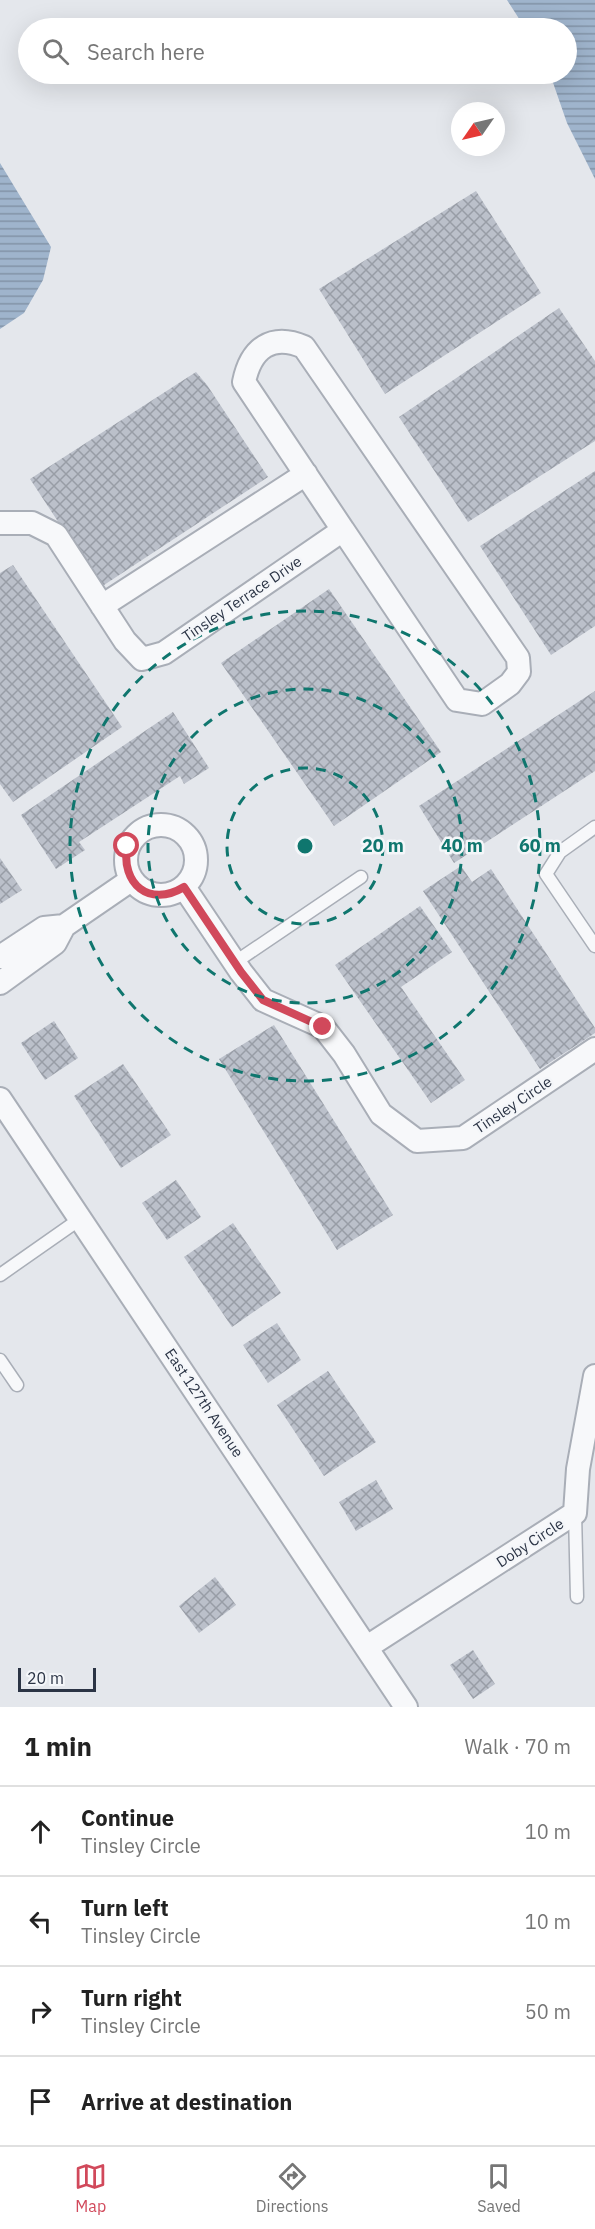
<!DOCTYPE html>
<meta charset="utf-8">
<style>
body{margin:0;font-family:"IBM Plex Sans",sans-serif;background:#f6f6f6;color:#222}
.compass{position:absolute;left:451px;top:102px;width:54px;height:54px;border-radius:50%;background:#fff;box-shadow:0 6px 24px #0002;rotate:236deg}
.scale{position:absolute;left:18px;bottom:15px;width:78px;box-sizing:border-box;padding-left:6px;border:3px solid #2b3445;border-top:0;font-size:16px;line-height:21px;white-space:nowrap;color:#2b3445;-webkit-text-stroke:4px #f4f6f9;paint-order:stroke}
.stop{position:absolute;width:18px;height:18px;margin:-14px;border:4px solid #d1495b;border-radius:50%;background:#fff}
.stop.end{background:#d1495b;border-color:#fff;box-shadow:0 2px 6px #0008}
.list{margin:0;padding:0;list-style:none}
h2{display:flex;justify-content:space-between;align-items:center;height:78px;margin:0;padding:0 24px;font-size:26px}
h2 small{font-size:20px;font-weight:400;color:#767676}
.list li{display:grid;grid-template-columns:39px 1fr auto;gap:18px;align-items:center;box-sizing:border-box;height:90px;padding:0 24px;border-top:2px solid #e0e0e0}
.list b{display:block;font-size:22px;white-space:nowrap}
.list p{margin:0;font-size:20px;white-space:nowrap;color:#767676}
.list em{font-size:20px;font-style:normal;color:#767676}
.icon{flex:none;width:33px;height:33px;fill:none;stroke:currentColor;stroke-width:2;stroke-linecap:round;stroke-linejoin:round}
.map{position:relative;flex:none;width:595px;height:1707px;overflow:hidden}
.search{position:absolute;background:#fff;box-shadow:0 6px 24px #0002;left:18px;right:18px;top:18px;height:66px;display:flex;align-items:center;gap:15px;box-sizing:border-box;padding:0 21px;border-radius:33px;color:#767676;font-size:22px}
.sheet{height:438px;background:#fff}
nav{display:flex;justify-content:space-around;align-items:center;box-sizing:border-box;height:84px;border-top:2px solid #e0e0e0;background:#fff;font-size:16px;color:#767676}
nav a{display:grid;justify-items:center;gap:3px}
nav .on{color:#d1495b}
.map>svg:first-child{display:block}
</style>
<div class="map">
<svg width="595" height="1707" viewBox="0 0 595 1707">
<defs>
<pattern id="water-rules" width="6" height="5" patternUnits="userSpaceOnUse" patternTransform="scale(1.5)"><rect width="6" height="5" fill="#9fb4cc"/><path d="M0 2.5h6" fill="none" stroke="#8293a7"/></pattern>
<pattern id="building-cross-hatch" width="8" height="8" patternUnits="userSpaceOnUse" patternTransform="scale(1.5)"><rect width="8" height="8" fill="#bbc0ca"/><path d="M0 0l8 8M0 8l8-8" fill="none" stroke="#989da6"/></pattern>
</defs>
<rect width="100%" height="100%" fill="#e4e7ec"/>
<!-- water -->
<path fill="url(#water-rules)" d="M507,0H595V179L567,123L550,74H566V28H525Z
M0,163L51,247L43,280L24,313L0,329Z"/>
<!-- building -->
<path fill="url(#building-cross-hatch)" d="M476,191L541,293L385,394L319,289Z
M559,308L595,361V441L468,522L399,417Z
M196,372L207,385L268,477L101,587L30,479Z
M595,471V626L551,655L480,546Z
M13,565L122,727L13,802L0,784V573Z
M329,589L441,752L334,826L221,663Z
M595,691V771L454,863L419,806Z
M173,712L209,768L184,784L180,776L79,842L85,850L56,869L21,815Z
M0,858L22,890L0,904Z
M461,866L472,882L491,869L595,1028V1033L540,1069L423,891Z
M420,906L452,952L401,987L465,1080L431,1103L335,965Z
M54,1021L78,1058L45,1080L21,1043Z
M274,1025L393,1215L337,1250L219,1059Z
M123,1064L171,1135L121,1168L74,1096Z
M176,1180L201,1217L167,1240L142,1203Z
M233,1223L281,1293L232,1327L184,1257Z
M277,1323L301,1360L268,1383L243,1345Z
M328,1371L376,1442L324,1476L277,1405Z
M376,1480L393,1509L356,1531L339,1502Z
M215,1577L236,1605L199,1633L179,1606Z
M473,1650L495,1684L473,1699L450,1665Z"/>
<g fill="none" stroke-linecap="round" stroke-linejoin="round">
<!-- service casing -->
<g stroke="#a9aeb7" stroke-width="15">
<path id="service" d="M595,827L560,852L546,874L595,946
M234,963L361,877
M0,1275L80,1219
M0,1360L17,1385
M575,1513L577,1597"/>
</g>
<!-- minor casing -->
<g stroke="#a9aeb7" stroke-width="26">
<path id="minor" d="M0,523H32L56,535L125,641L142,659L164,653L343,530L457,700L482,704L510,684L519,672L518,658L304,347C272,333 251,348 244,382L343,530
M102,606L306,474
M126 860a35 35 0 1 1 70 0a35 35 0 1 1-70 0Z
M184,887L241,972L263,1000L323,1027L344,1054L381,1114L417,1141L463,1138L595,1049
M0,957L44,928L64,926
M0,983L55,943L64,926L131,880
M0,1099L406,1707
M367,1647L575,1513L578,1469L595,1376"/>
</g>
<!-- service -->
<use href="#service" stroke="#f7f8fa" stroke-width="12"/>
<!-- minor -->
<use href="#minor" stroke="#f7f8fa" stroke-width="22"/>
</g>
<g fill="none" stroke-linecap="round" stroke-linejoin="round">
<!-- route -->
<path stroke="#d1495b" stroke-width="8" d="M127,846C121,884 149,908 184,887L241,972L263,1000L323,1027"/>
</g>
<!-- distance rings -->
<g fill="none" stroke="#0f766e" stroke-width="3" stroke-dasharray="10 8">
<circle cx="305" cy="846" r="78"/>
<circle cx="305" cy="846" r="157"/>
<circle cx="305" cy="846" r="235"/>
</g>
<g text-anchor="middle" stroke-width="5" stroke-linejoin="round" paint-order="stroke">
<!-- street labels -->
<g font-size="15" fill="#2b3445" stroke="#f4f6f9">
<text transform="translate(242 599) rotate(-34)" y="5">Tinsley Terrace Drive</text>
<text transform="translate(513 1105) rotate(-34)" y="5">Tinsley Circle</text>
<text transform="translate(204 1403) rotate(56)" y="5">East 127th Avenue</text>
<text transform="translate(530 1543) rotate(-33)" y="5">Doby Circle</text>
</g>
</g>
<circle cx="305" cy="846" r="9" fill="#0f766e" stroke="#f4f6f9" stroke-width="3"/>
<g font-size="18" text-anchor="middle" font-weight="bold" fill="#0f766e" stroke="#f4f6f9" stroke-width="5" stroke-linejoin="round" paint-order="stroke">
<text x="383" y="852">20 m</text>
<text x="462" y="852">40 m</text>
<text x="540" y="852">60 m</text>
</g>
</svg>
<svg class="compass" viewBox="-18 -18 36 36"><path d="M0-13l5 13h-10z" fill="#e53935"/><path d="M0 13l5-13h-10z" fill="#767676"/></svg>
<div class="scale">20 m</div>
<div class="stop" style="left:127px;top:846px"></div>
<div class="stop end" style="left:323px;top:1027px"></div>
<div class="search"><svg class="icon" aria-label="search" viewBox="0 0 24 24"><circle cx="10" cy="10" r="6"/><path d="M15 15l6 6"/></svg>Search here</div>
</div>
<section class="sheet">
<h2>1 min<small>Walk · 70 m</small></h2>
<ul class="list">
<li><svg class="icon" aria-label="ahead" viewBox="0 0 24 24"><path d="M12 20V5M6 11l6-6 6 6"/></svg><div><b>Continue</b><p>Tinsley Circle</p></div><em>10 m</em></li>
<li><svg class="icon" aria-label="left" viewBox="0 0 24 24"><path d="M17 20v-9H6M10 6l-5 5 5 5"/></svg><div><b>Turn left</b><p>Tinsley Circle</p></div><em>10 m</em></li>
<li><svg class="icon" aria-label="right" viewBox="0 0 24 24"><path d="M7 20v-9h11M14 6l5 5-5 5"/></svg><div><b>Turn right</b><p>Tinsley Circle</p></div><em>50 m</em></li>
<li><svg class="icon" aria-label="arrive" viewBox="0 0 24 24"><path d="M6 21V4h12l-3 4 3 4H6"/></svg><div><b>Arrive at destination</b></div></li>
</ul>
</section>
<nav>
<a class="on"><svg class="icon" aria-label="map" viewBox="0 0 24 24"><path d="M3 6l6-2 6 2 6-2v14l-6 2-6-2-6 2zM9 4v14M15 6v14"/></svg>Map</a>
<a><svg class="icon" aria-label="directions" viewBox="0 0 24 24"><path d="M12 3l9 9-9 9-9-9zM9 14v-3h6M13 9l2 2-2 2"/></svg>Directions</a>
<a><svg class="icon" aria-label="saved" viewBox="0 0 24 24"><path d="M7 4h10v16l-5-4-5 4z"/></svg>Saved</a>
</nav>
